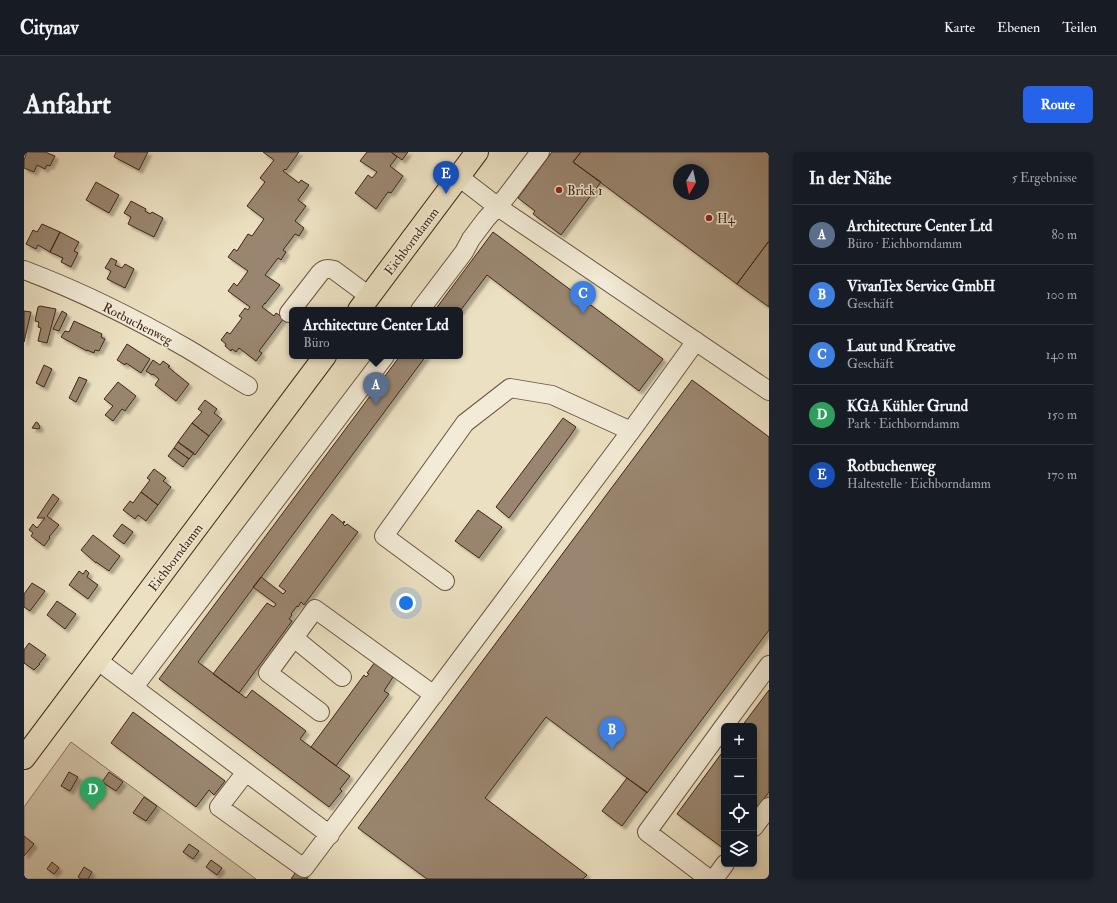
<!DOCTYPE html>
<html lang="de">
<meta charset="utf-8">
<style>
body{margin:0;font-family:"IM FELL Double Pica",serif;background:#20242c;color:#f1f3f6}
.controls{position:absolute;right:12px;bottom:12px;display:grid;overflow:hidden;border-radius:6px;box-shadow:0 2px 6px #0003}
.controls button{width:36px;height:36px;display:grid;place-items:center;padding:0;border:0;border-bottom:1px solid #363941;background:#171b24;color:#f1f3f6;font:20px sans-serif}
.compass{position:absolute;left:649px;top:12px;width:36px;height:36px;border-radius:50%;background:#171b24;box-shadow:0 2px 6px #0003;rotate:189deg}
.you{position:absolute;left:382px;top:451px;width:14px;height:14px;margin:-10px;border:3px solid #fff;border-radius:50%;background:#1a73e8;box-shadow:0 0 0 6px #1a73e833}
.badge{display:grid;place-items:center;width:26px;height:26px;border-radius:50%;background:#2563eb;color:#fff;font-size:13px;font-weight:700}
.pin{position:absolute;translate:-50% -33px;filter:drop-shadow(0 1px 2px #0008)}
.pin::after{content:'';position:absolute;top:21px;width:14px;height:12px;background:inherit;clip-path:polygon(0 0,100% 0,50% 100%)}
.popup{position:absolute;left:265px;top:155px;width:174px;height:52px;box-sizing:border-box;display:grid;place-content:center;border-radius:6px;background:#171b24;filter:drop-shadow(0 1px 3px #0005);font-size:13px;white-space:nowrap;color:#9ea1a6}
.popup b{font-size:15px;color:#f1f3f6}
.popup::after{content:'';position:absolute;left:50%;top:100%;margin-left:-8px;border:8px solid transparent;border-top-color:#171b24}
.list{margin:0;padding:0;list-style:none}
h2{display:flex;justify-content:space-between;align-items:center;height:52px;margin:0;padding:0 16px;font-size:17px}
h2 small{font-size:13px;font-weight:400;color:#9ea1a6}
.list li{display:grid;grid-template-columns:26px 1fr auto;gap:12px;align-items:center;box-sizing:border-box;height:60px;padding:0 16px;border-top:1px solid #363941}
.list b{display:block;font-size:15px;white-space:nowrap}
.list p{margin:0;font-size:13px;white-space:nowrap;color:#9ea1a6}
.list em{font-size:13px;font-style:normal;color:#9ea1a6}
.icon{flex:none;width:22px;height:22px;fill:none;stroke:currentColor;stroke-width:2;stroke-linecap:round;stroke-linejoin:round}
.map{position:relative;flex:none;width:745px;height:727px;overflow:hidden;border-radius:6px}
header{display:flex;align-items:center;gap:24px;box-sizing:border-box;height:56px;padding:0 20px;background:#171b24;border-bottom:1px solid #363941}
header strong{font-size:19px}
nav{display:flex;gap:22px;margin-inline-start:auto;font-size:14px}
.intro{display:flex;align-items:center;justify-content:space-between;box-sizing:border-box;height:96px;padding:0 24px}
h1{margin:0;font-size:28px}
.button{padding:10px 18px;border-radius:6px;background:#2563eb;color:#fff;font-size:14px;font-weight:700}
main{display:flex;gap:24px;padding:0 24px}
aside{flex:1;background:#171b24;border-radius:6px;box-shadow:0 2px 6px #0003}
.map>svg:first-child{display:block}
</style>
<header>
<strong>Citynav</strong>
<nav><a>Karte</a><a>Ebenen</a><a>Teilen</a></nav>
</header>
<div class="intro"><h1>Anfahrt</h1><a class="button">Route</a></div>
<main>
<div class="map">
<svg width="745" height="727" viewBox="0 0 745 727">
<defs>
<filter id="shadow"><feDropShadow dx="3.5" dy="3.5" stdDeviation="1" flood-color="#0004"/></filter>
</defs>
<rect width="100%" height="100%" fill="#ebe0c1"/>
<filter id="stains"><feTurbulence type="fractalNoise" baseFrequency=".005" numOctaves="4"/><feColorMatrix values="0 0 0 0 .2 0 0 0 0 .09 0 0 0 0 .02 0 0 0 .5 -.17"/></filter>
<radialGradient id="worn" r=".72"><stop offset=".6" stop-color="#630" stop-opacity="0"/><stop offset="1" stop-color="#630" stop-opacity=".3"/></radialGradient>
<!-- green -->
<path fill="#cec0a4" stroke="#88725e" d="M47,590L232,727H0V655Z"/>
<!-- building -->
<path fill="#9a8670" stroke="#422518" fill-rule="evenodd" filter="url(#shadow)" d="M3,0H21L31,4L26,14L23,13L21,17L13,13L10,20L0,16V8Z
M92,0H124L115,18L90,5Z
M239,0H275L262,18L261,17L259,19L275,31L277,28L285,33L274,48L282,54L271,69L280,76L275,84L271,82L259,98L262,100L257,108L254,106L241,123L256,133L241,152V151L238,155L250,164L252,161L260,166L235,199L238,201L232,209L215,196L212,200L208,197L207,199L201,194L202,192L197,188L203,180L206,182L218,166L215,164L221,156L224,158L226,155L204,139L210,131L213,134L224,119L204,105L210,97L213,99L224,82L228,84L240,67L223,54L241,30L236,26L250,8Z
M343,0H367L373,5L366,14L379,24L367,41L364,40L352,57L331,41L344,23L348,26L353,20L336,9Z
M367,0H384L378,8Z
M528,0H557L549,10L577,30L537,83L509,62L511,59L494,46Z
M557,0H745V89L713,132L549,10ZM655,18H679V42H655Z
M72,30L95,43L85,61L62,48Z
M107,49L122,57L121,59L126,62L128,60L139,66L130,85L104,72L107,65L100,61Z
M18,72L36,80L26,100L14,93L12,97L2,92L9,78L13,80Z
M36,80L55,90L50,99L54,101L47,115L37,110L39,106L26,100Z
M469,80L639,207L615,239L463,123L436,159L411,158Z
M745,89V155L713,132Z
M87,106L93,109L91,113L98,116L101,112L110,117L101,136L83,127L87,119L81,116Z
M16,154L32,157L23,191L14,189L17,176L14,175L15,170L11,169L14,155Z
M0,159L7,160L0,190Z
M38,159L43,162L35,179L29,177Z
M50,169L78,182L77,185L81,187L75,199L71,198L70,201L63,198V199L37,185L41,179L45,180Z
M103,192L126,207L117,221L102,211L101,213L93,208Z
M376,204H402L174,510L222,546L228,538L282,579L276,587L326,624L316,637L318,639L305,655L135,527Z
M129,208L136,213L139,209L146,214L144,215L165,232L152,249L131,233L135,227L129,222L128,223L122,219Z
M20,213L28,217L20,235L12,231Z
M55,225L63,228L52,250L45,246Z
M668,228L745,285V478L623,641L522,565L461,646L563,723L559,727H403L334,676Z
M94,230L112,244L101,259L98,257L89,269L81,263L89,254L80,247Z
M181,248L193,257L190,261L198,267L185,284L168,271L178,260L174,257Z
M539,266L552,275L546,284L485,366L472,355Z
M12,270L14,271L16,275L15,277L8,276Z
M168,271L185,284L171,303L154,290Z
M154,290L170,301L165,307L150,296Z
M150,296L165,307L159,315L144,304Z
M130,317L142,326L139,329L147,335L134,353L117,340L126,328L123,326Z
M117,340L134,353L122,369L114,363L111,367L99,358L106,349L109,351Z
M29,342L35,347L23,364L35,373L25,385L26,386L20,394L7,384L9,381L5,378L9,372L13,376L21,366H13Z
M454,358L478,375L455,406L431,389Z
M308,362L319,371L320,369L321,370L319,372L321,374L323,372L334,380L280,453L277,450L274,455L273,454L267,462L268,463L265,467L268,469L215,541L189,522L243,451L250,455L252,452L229,435L237,425L259,442L262,439L255,434Z
M98,372L109,380L100,392L89,384Z
M69,383L96,404L85,419L72,410V411L57,398Z
M62,418L65,421L63,425L74,433L64,447L45,433L55,419L59,422Z
M8,431L21,439L6,459L0,455V442Z
M33,449L52,462L41,477L23,463Z
M5,491L22,503L15,512H16L10,518L0,511V512V498Z
M351,510L369,525L360,539L365,542L312,614L287,595L340,523L342,525L345,522L343,521Z
M745,538V640L730,660V574H718Z
M109,560L201,629L190,643L185,638L172,655L87,591Z
M700,598V697L653,662Z
M45,620L54,625L46,639L37,634Z
M85,620L99,630L92,639L78,630Z
M603,626L623,640L598,674L578,659Z
M120,645L133,654L122,669L109,661Z
M0,684L10,692L0,704Z
M165,692L175,699L169,707L159,700Z
M187,708L198,716L193,723L182,715Z
M28,710L35,716L30,722L23,717Z
M60,715L68,720L64,727H57L54,725Z
M273,718L284,725L283,727H267Z"/>
<g fill="none" stroke-linecap="round" stroke-linejoin="round">
<!-- minor casing -->
<g stroke="#6c5442" stroke-width="20">
<path id="minor" d="M435,25L474,55L745,239
M0,118C56,139 112,167 164,197C184,209 204,222 224,234
M396,158L440,100L447,87L462,67L482,45L516,0
M265,161L296,121C300,116 304,116 310,118L345,144
M421,429L360,384L441,271L486,236L528,243L607,279
M270,486L318,525
M73,508L306,683
M110,535L361,204
M296,560L244,521L291,457L410,543
M700,574L745,513
M222,620L195,655L280,716L607,279L672,189
M730,675L745,655
M685,727L623,680L700,574
M690,727L701,712"/>
</g>
<!-- major casing -->
<g stroke="#422518" stroke-width="24">
<path id="major" d="M335,158L453,0
M0,606L301,204"/>
</g>
<!-- minor -->
<use href="#minor" stroke="#f2ebd7" stroke-width="18"/>
<!-- major -->
<use href="#major" stroke="#ebe0c1" stroke-width="22"/>
</g>
<!-- markers -->
<g fill="#8f2418" stroke="#f2ebd7" stroke-width="1.5">
<circle cx="535" cy="38" r="4"/>
<circle cx="685" cy="66" r="4"/>
</g>
<g text-anchor="middle" stroke-width="3" stroke-linejoin="round" paint-order="stroke">
<!-- poi labels -->
<g font-size="13" fill="#422518" stroke="#f2ebd7" text-anchor="start">
<text x="543" y="43">Brick 1</text>
<text x="693" y="71">H4</text>
</g>
<!-- street labels -->
<g font-size="13" fill="#422518" stroke="#f2ebd7">
<text transform="translate(387 89) rotate(-53)" y="5">Eichborndamm</text>
<text transform="translate(114 171) rotate(27)" y="5">Rotbuchenweg</text>
<text transform="translate(151 405) rotate(-53)" y="5">Eichborndamm</text>
</g>
</g>
<rect width="100%" height="100%" filter="url(#stains)"/>
<rect width="100%" height="100%" fill="url(#worn)"/>
</svg>
<div class="controls">
<button>+</button>
<button>−</button>
<button><svg class="icon" aria-label="locate" viewBox="0 0 24 24"><circle cx="12" cy="12" r="6"/><path d="M12 2v4M12 18v4M2 12h4M18 12h4"/></svg></button>
<button><svg class="icon" aria-label="layers" viewBox="0 0 24 24"><path d="M12 4l9 5-9 5-9-5zM3 14l9 5 9-5"/></svg></button>
</div>
<svg class="compass" viewBox="-18 -18 36 36"><path d="M0-13l5 13h-10z" fill="#e53935"/><path d="M0 13l5-13h-10z" fill="#9ea1a6"/></svg>
<div class="you"></div>
<div class="pin badge" style="left:352px;top:253px;background:#5c6f8a">A</div>
<div class="popup"><b>Architecture Center Ltd</b>Büro</div>
<div class="pin badge" style="left:588px;top:598px;background:#3f7fe0">B</div>
<div class="pin badge" style="left:559px;top:162px;background:#3f7fe0">C</div>
<div class="pin badge" style="left:69px;top:658px;background:#2e9e5b">D</div>
<div class="pin badge" style="left:422px;top:42px;background:#1a4fb4">E</div>
</div>
<aside>
<h2>In der Nähe<small>5 Ergebnisse</small></h2>
<ul class="list">
<li><span class="badge" style="background:#5c6f8a">A</span><div><b>Architecture Center Ltd</b><p>Büro · Eichborndamm</p></div><em>80 m</em></li>
<li><span class="badge" style="background:#3f7fe0">B</span><div><b>VivanTex Service GmbH</b><p>Geschäft</p></div><em>100 m</em></li>
<li><span class="badge" style="background:#3f7fe0">C</span><div><b>Laut und Kreative</b><p>Geschäft</p></div><em>140 m</em></li>
<li><span class="badge" style="background:#2e9e5b">D</span><div><b>KGA Kühler Grund</b><p>Park · Eichborndamm</p></div><em>150 m</em></li>
<li><span class="badge" style="background:#1a4fb4">E</span><div><b>Rotbuchenweg</b><p>Haltestelle · Eichborndamm</p></div><em>170 m</em></li>
</ul>
</aside>
</main>
